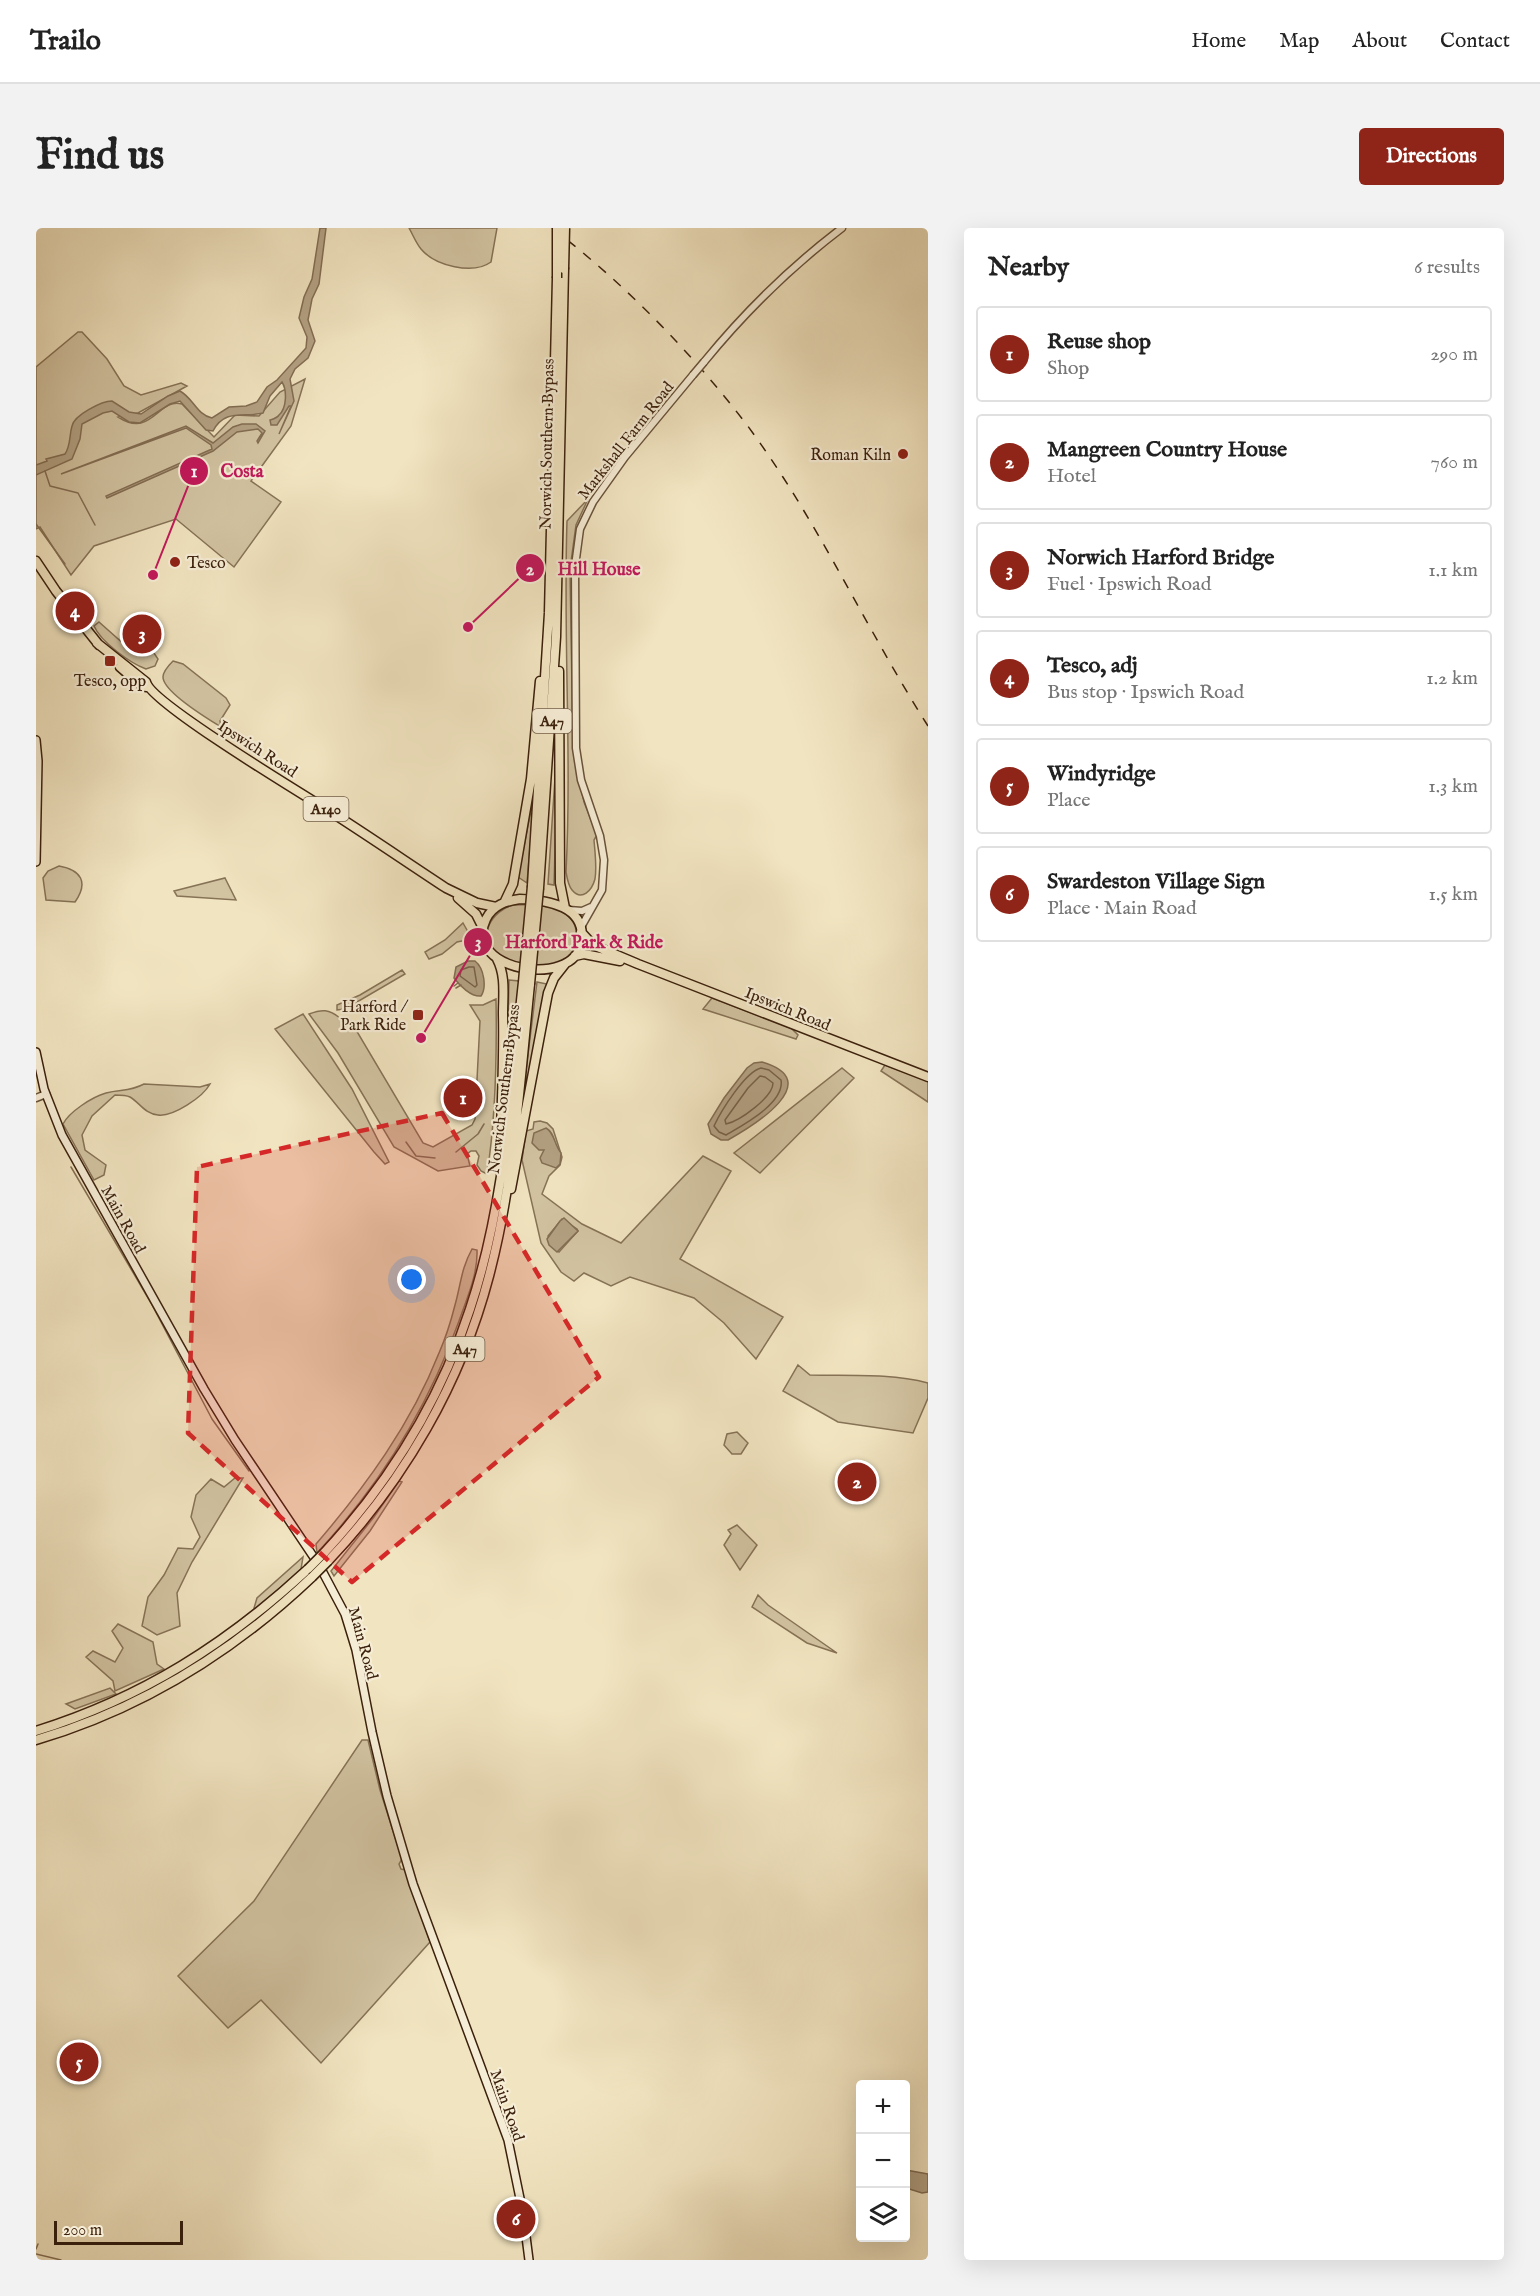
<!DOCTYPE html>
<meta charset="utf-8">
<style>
body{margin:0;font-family:"IM FELL English",serif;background:#f2f2f2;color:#222}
.controls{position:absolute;right:18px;bottom:18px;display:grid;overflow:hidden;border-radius:6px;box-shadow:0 6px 24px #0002}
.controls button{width:54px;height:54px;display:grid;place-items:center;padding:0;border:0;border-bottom:2px solid #e0e0e0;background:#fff;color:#222;font:30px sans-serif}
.scale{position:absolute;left:18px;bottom:15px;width:129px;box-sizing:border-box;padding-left:6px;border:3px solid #3b200c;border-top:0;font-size:16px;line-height:21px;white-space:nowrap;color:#3b200c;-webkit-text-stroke:4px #f6edd6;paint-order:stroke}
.you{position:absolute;left:376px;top:1052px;width:21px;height:21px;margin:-15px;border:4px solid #fff;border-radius:50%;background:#1a73e8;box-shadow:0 0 0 9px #1a73e833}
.badge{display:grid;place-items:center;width:39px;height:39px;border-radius:50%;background:#8f2418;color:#fff;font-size:20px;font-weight:700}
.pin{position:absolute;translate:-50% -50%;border:3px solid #fff;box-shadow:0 2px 6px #0006}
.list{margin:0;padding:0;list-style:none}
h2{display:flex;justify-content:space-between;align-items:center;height:78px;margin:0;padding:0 24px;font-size:26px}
h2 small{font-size:20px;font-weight:400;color:#767676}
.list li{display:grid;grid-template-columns:39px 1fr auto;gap:18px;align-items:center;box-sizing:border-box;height:96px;margin:0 12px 12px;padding:0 12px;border:2px solid #e0e0e0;border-radius:6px}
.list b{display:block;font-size:22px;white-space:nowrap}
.list p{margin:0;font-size:20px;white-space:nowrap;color:#767676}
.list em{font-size:20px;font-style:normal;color:#767676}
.icon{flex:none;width:33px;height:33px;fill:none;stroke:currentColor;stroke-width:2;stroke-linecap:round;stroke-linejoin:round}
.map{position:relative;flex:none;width:892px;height:2032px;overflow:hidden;border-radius:6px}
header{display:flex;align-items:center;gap:36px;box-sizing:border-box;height:84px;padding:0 30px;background:#fff;border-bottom:2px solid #e0e0e0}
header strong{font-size:28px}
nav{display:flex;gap:33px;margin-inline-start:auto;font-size:21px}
.intro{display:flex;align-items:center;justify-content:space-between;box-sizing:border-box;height:144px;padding:0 36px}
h1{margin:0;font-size:42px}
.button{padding:15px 27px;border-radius:6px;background:#8f2418;color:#fff;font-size:21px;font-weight:700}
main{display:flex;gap:36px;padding:0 36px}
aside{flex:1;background:#fff;border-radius:6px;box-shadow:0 6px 24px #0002}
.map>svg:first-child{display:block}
</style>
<header>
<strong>Trailo</strong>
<nav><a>Home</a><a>Map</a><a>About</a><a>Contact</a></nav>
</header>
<div class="intro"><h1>Find us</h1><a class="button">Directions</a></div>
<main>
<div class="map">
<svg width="892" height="2032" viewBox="0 0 892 2032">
<rect width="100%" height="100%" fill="#f1e4c0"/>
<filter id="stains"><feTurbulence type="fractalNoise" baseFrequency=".00333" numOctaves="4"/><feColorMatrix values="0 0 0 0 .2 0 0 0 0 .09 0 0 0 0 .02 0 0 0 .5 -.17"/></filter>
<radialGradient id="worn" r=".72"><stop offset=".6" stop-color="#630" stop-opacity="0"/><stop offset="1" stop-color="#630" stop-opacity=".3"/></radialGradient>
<!-- green -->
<path fill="#d2c3a1" stroke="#867256" stroke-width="1.5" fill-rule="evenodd" d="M373,0H461L455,34C437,47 399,38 385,21C380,15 377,7 373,0Z
M42,104H46L71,131L88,158L105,167L145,155L151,158L102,185L82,189C116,211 122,169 146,176L178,209L199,187L223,188L244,164L269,151L255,198L215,253L245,274L198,339L140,291L58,318L35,347L4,299L0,301V139Z
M552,271L540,297L534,341L537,521L548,574L561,607L558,612C559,625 561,639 559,651C556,662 546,674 536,662C532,657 531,650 530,644C536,527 527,410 531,293Z
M63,394L98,425H118L122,431L119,438L110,441C94,435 65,414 58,398Z
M137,433L147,436L190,470L194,477L184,493L185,499C172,491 127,464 127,449C127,443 133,437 137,433Z
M519,550H521L518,657L512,656Z
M495,582H497L491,655L482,649Z
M23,638C45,642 53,654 39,674L10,672L7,650L12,643Z
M189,650L200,672L141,668L138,663Z
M477,677C497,676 530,676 539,698C541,704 542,710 540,716C530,746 480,742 460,726C439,709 457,682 477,677Z
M427,695L436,711L421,714L406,726L393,731L389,724L409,712Z
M366,742L369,746L309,781L301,782V777L324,767Z
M473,752L483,753L470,880Z
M501,754L511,756L482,907Z
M676,770L755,800L762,807L760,811L667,781Z
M460,771C461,829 460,889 451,946L445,943L441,937L443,928L440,923H435L431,926L434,938L402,943L358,919L302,825L273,786C286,781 293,781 304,790H313L387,915L397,919L436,897L439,891L444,793L434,777H447Z
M267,786L316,861L353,934L349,936L338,924L239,801Z
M849,837L892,853V874L845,843Z
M806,840L818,850L724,945L698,925Z
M108,856L164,859L174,856C167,869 137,889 122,887C109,886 104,875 94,869C90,867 84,867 79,867L56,888L46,907L49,922L70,937L68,947L58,952L27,896C33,884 56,869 70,865C85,861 93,864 108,856Z
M504,893L511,895L517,901L526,929L524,937L513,948L506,966L546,996L585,1015L667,928L695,943L644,1031L747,1089L720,1131L688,1095L658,1070L594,1049L575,1058L548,1045L538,1053L525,1044L505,1015L486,932L490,903L497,901L498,894ZM526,991L541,1001L542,1003L523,1024L512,1008Z
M436,1021L441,1022C442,1046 431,1070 423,1093C392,1180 344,1257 281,1325L280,1316C330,1258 375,1196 403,1125C410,1109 415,1093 419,1077C425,1056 425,1041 436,1021Z
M762,1137L774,1147C813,1148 854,1145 892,1155V1170L877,1205L802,1194L747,1163Z
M701,1204L712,1215L705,1226H696L688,1217L691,1206Z
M199,1250H207L156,1334L141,1365L144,1398L121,1407L106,1398L112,1369L128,1347L142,1320L157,1321L164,1309L155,1289L160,1267L175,1251L188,1259Z
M363,1253L366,1254L334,1303L298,1348L295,1343L338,1289Z
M701,1297L721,1317L704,1342L688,1317L695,1306L692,1302Z
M267,1329L265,1341L220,1381L218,1380L221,1370Z
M722,1367L732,1377L801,1425L771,1415L716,1379Z
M82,1396L117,1414L121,1436L128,1441L79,1463L77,1453L50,1429L57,1423L79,1434L87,1420L76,1403Z
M74,1460L80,1466L39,1481L30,1476Z
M326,1512H332L344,1562L366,1631L363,1636L365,1641L370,1642L394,1714L285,1835L225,1772L192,1800L142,1748L218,1673Z"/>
<!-- water -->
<path fill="#b3a183" stroke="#836d53" stroke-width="1.5" d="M284,0H290L283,56L276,71L272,92L279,113L272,130L259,141L254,151L258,173L243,206L255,178H253L241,197H235L234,192C237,191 241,190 243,187C251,180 251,162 246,154L234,168L227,185C208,190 189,180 177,203L170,202L144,173L134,176L104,195L93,194L76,183L67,185L46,196L44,211L36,231L0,247V237L11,233L10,231L29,226C35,217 33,208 36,198C38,187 66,173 76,173L93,184L105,186L132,168L144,163C157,170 161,187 176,190L193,179L210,178L221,174L231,159L241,152L270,120L271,109L263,90L268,69L276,51Z
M206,196H220L229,203L222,215L221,213L226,205L222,201L201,204L177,223L71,270L70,268L176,221L175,217L150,200L25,246L150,198L177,215L197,199Z
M432,733H439C448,740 451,759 445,768C435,769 424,758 418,750L420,739Z
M726,834C791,853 717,898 692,912H685L675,906L672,896L688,870L711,840L718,835Z
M510,900C519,905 518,917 525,925L524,936L520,940L506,935L504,930L508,922H503L496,915L498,905Z
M528,990L542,1003L521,1024L513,1017L511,1011L524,993Z
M870,1942L892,1946V1964L886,1965L870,1960Z"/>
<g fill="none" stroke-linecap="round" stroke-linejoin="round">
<!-- shore -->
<path stroke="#776048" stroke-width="1.5" d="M433,739H438L441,757L439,759L424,748L425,742Z
M725,840L733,842L745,852C749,875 707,897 690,907L683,904L678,898C685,883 709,844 725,840Z
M724,848L729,849L737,855C737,869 704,893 690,896L689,892L712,860Z"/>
<!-- stream -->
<path stroke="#836d53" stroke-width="1.5" d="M9,243L14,258L42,265L59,297
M0,296L29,336
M418,758L422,755
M420,760L425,757
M370,914L380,928L399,930
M420,924L442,906L448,896
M35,939L115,1075L176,1191L213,1243
M0,2021L2,2016
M0,2026L25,2032"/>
<!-- tertiary casing -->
<g stroke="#685139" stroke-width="9">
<path id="tertiary" d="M668,134C708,85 756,38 806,0
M533,682L546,683L555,679
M545,699L566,662L568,632L564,608L545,552L540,520L539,338L544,301L557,274L589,229L657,147
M0,870L10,866"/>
</g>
<!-- secondary casing -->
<g stroke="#3b200c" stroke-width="10">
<path id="secondary" d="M0,512L2,533L0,634
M0,824L8,861L26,907L168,1161L199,1212L283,1337L309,1386L320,1422L336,1504L351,1568L377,1656L472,1912L487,1985L493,2032"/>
</g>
<!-- trunk casing -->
<g stroke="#3b200c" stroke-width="11">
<path id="trunk" d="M0,333L20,363L63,417
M61,415L110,454C115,475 268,567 295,584C334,609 372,635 410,660L441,675L460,679
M84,439L106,458L111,459
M523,443L524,655L529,680
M496,658L513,385L521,50
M503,660L520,409L528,41
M422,670L440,686L447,700
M484,671C511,672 552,678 545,715C538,761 425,743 450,691C457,677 470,673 484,671Z
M469,673L477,656L495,551L504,453
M545,704L557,717L602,736L892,849
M539,728L548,726L584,733
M461,731C470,748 467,767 467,786C468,826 466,865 465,904
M475,961L512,765L518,750L529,736
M288,1325C353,1255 404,1173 434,1081C469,977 475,863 487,754
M292,1333C368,1253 425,1155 453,1048C478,953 484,853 494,756
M0,1503C106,1470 191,1416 272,1341
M0,1512C105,1481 197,1424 276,1349"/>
</g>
<!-- tertiary -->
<use href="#tertiary" stroke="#f6edd6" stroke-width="6"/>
<!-- secondary -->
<use href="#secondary" stroke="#f6edd6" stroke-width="7"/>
<!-- trunk -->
<use href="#trunk" stroke="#f1e4c0" stroke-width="8"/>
<!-- rail -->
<path stroke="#3b200c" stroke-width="1.5" stroke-dasharray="10 10" stroke-linecap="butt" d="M516,0C589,56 655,124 711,197C781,291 829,399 892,498"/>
<!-- tertiary-bridge casing -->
<g stroke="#685139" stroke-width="9" stroke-linecap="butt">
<path id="tertiary-bridge" d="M657,147L668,134"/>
</g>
<!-- trunk-bridge casing -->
<g stroke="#3b200c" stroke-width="11" stroke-linecap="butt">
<path id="trunk-bridge" d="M528,41L529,0
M521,50V0
M487,754L496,658
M494,756L503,660
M272,1341L288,1325
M276,1349L292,1333"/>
</g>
<!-- tertiary-bridge -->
<use href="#tertiary-bridge" stroke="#f6edd6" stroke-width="6"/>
<!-- trunk-bridge -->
<use href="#trunk-bridge" stroke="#f1e4c0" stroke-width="8"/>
</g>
<!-- marked area -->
<path fill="#d62828" fill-opacity="0.2" stroke="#d62828" stroke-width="4.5" stroke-dasharray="12 8" stroke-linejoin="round" d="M406,885L563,1149L316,1354L152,1205L161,939Z"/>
<!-- markers -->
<g fill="#8f2418" stroke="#f6edd6" stroke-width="2">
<circle cx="867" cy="226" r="6"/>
<circle cx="139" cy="334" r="6"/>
<rect x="68" y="427" width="12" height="12" rx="3"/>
<rect x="376" y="781" width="12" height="12" rx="3"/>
</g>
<g text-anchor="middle" stroke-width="4.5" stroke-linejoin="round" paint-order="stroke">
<!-- shield labels -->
<g fill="#f6edd6" stroke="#735e49" stroke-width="1.5">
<rect x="496.5" y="481" width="39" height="24" rx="4.5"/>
<rect x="267.5" y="569" width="45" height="24" rx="4.5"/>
<rect x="409.5" y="1109" width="39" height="24" rx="4.5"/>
</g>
<g font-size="15" font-weight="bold" fill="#3b200c">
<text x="516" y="498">A47</text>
<text x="290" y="586">A140</text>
<text x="429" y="1126">A47</text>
</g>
<!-- street labels -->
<g font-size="16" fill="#3b200c" stroke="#f6edd6">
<text transform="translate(589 212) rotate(-52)" y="6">Markshall Farm Road</text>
<text transform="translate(510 216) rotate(-89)" y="6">Norwich Southern Bypass</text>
<text transform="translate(222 520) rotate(33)" y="6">Ipswich Road</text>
<text transform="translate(752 780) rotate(22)" y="6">Ipswich Road</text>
<text transform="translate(467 861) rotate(-83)" y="6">Norwich Southern Bypass</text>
<text transform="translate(88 991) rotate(61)" y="6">Main Road</text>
<text transform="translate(328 1415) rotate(75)" y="6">Main Road</text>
<text transform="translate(472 1877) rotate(71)" y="6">Main Road</text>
</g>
<!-- poi labels -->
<g font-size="16" fill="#3b200c" stroke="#f6edd6" text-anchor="end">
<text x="855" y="232">Roman Kiln</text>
<text x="151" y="340" text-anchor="start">Tesco</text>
<text x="74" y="458" text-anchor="middle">Tesco, opp</text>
<text x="370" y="784">Harford /<tspan x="370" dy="18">Park Ride</tspan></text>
</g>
</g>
<!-- callouts -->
<path fill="none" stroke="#c2185b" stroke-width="2" d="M117 347L158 243M432 399L494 340M385 810L442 714"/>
<g fill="#c2185b" stroke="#f6edd6" stroke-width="2">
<circle cx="117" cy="347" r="6"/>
<circle cx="432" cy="399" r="6"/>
<circle cx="385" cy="810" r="6"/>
<circle cx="158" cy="243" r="15"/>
<circle cx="494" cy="340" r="15"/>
<circle cx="442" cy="714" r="15"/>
</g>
<g font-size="18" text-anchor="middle" font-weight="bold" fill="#fff">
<text x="158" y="249">1</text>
<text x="494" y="347">2</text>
<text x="442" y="720">3</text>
</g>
<g font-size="18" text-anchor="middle" font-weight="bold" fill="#c2185b" stroke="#f6edd6" stroke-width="4.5" stroke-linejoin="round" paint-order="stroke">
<text x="206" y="249">Costa</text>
<text x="563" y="347">Hill House</text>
<text x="548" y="720">Harford Park &amp; Ride</text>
</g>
<rect width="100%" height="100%" filter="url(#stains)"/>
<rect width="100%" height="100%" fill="url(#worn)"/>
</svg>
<div class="controls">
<button>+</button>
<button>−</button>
<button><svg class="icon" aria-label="layers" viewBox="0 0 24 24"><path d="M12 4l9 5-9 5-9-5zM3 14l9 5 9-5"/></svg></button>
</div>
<div class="scale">200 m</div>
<div class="you"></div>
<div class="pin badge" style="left:427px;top:870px">1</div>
<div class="pin badge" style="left:821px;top:1254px">2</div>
<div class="pin badge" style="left:106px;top:406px">3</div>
<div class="pin badge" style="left:39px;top:383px">4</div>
<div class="pin badge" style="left:43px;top:1834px">5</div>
<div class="pin badge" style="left:480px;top:1991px">6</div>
</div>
<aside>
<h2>Nearby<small>6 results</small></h2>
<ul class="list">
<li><span class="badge">1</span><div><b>Reuse shop</b><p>Shop</p></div><em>290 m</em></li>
<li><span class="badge">2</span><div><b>Mangreen Country House</b><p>Hotel</p></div><em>760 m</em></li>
<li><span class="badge">3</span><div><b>Norwich Harford Bridge</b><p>Fuel · Ipswich Road</p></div><em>1.1 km</em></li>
<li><span class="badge">4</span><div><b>Tesco, adj</b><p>Bus stop · Ipswich Road</p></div><em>1.2 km</em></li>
<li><span class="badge">5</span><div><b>Windyridge</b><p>Place</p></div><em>1.3 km</em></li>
<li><span class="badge">6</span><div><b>Swardeston Village Sign</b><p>Place · Main Road</p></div><em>1.5 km</em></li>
</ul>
</aside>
</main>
